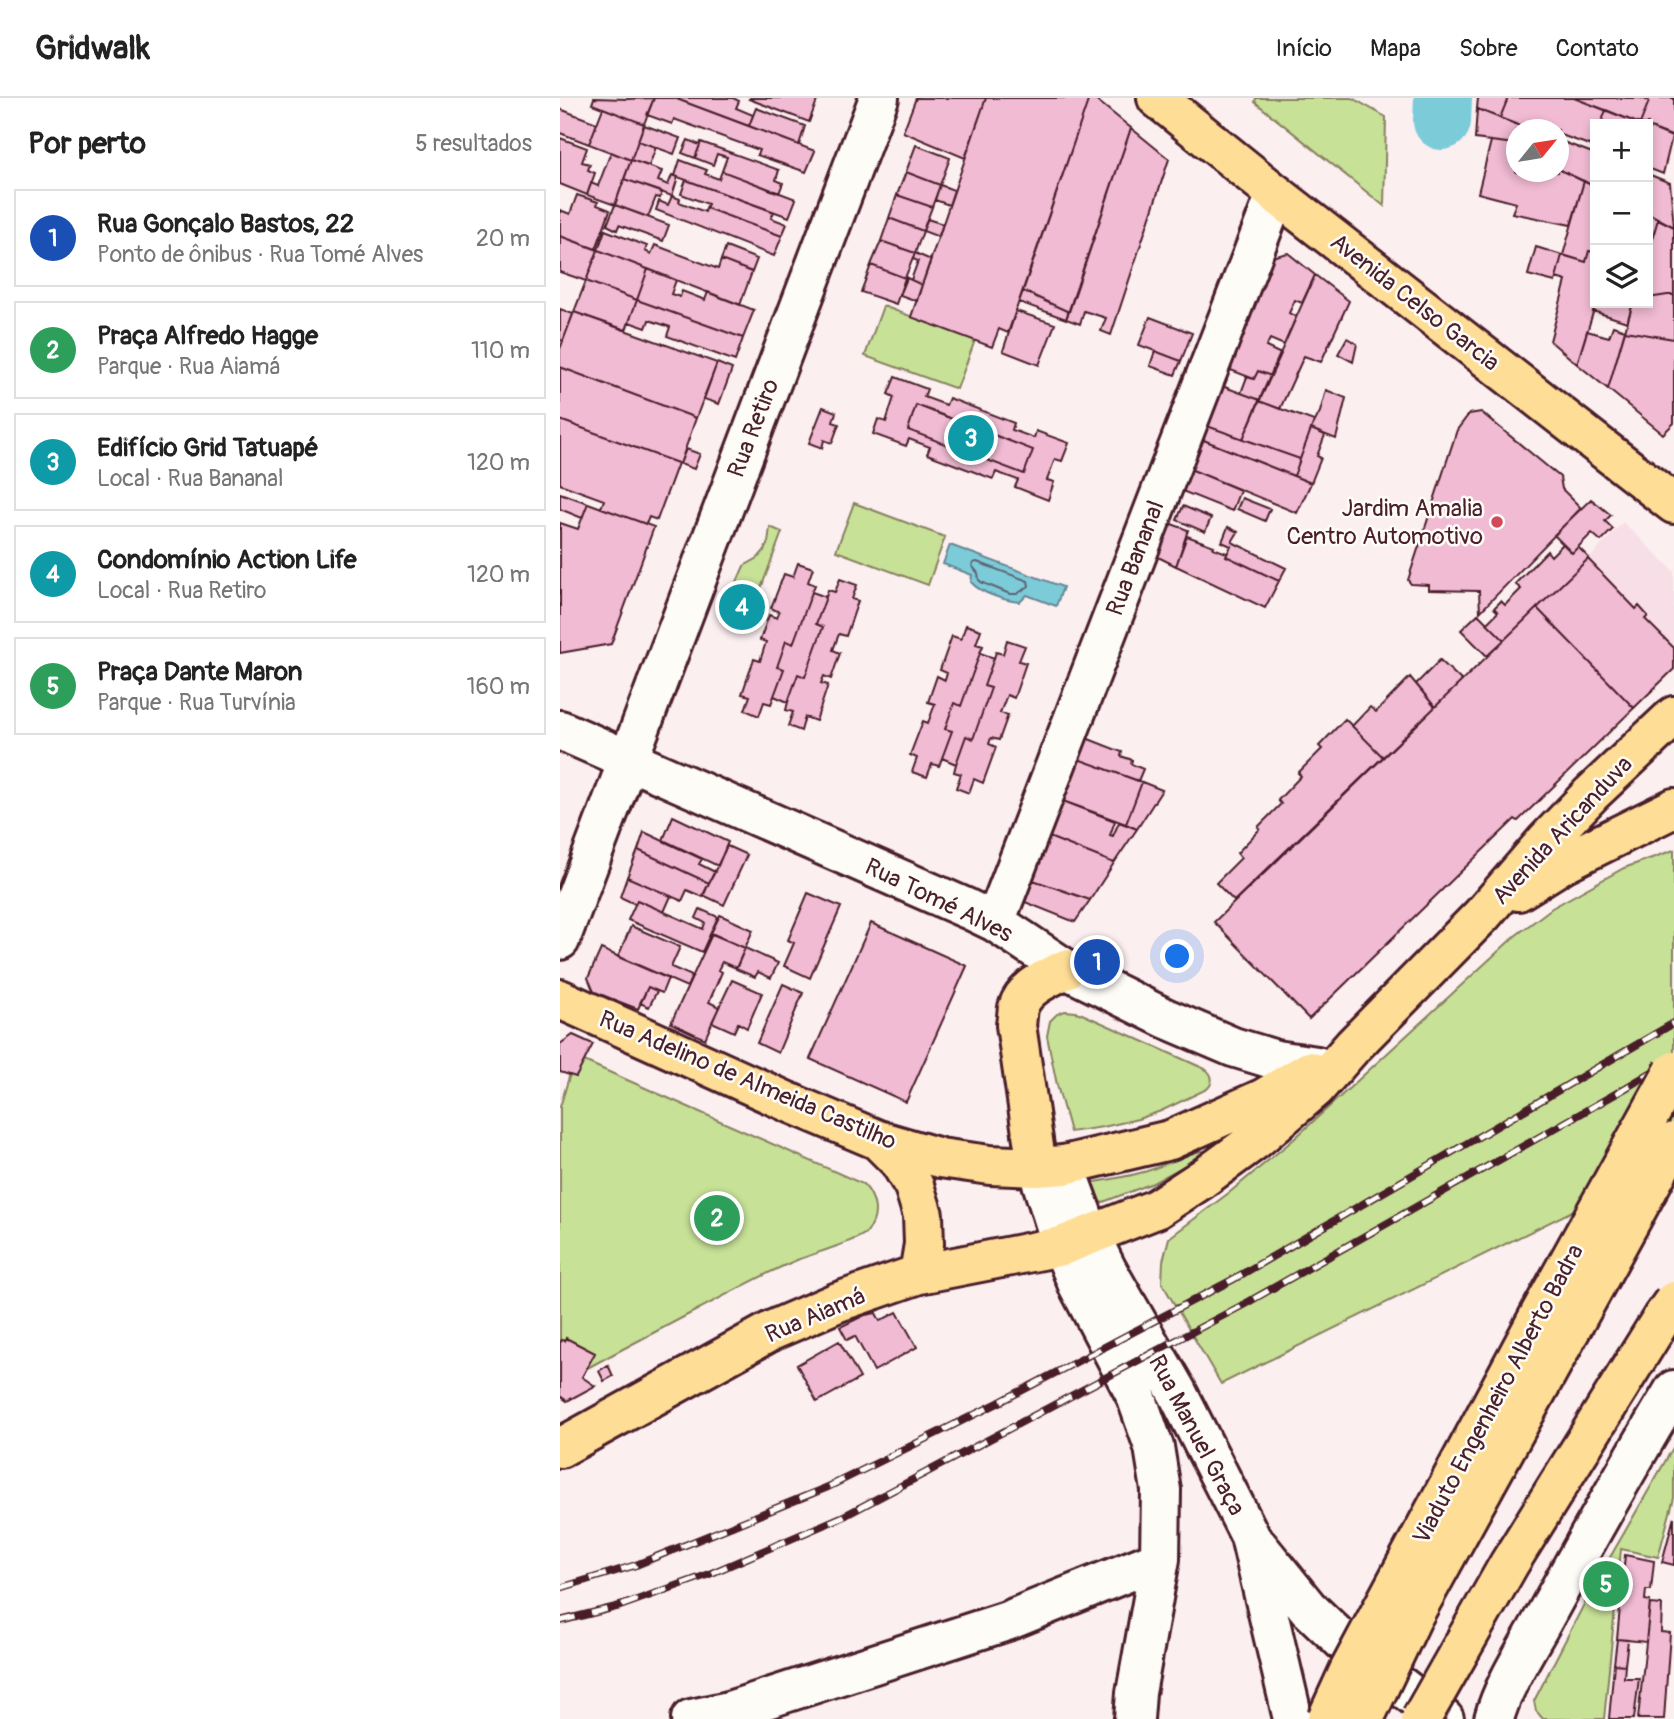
<!DOCTYPE html>
<html lang="pt">
<meta charset="utf-8">
<style>
body{margin:0;font-family:Pangolin,sans-serif;background:#f6f6f6;color:#222}
.controls{position:absolute;right:21px;top:21px;display:grid;overflow:hidden;border-radius:0px;box-shadow:0 4px 10px #0003}
.controls button{width:63px;height:63px;display:grid;place-items:center;padding:0;border:0;border-bottom:2px solid #e0e0e0;background:#fff;color:#222;font:35px sans-serif}
.compass{position:absolute;left:946px;top:21px;width:63px;height:63px;border-radius:50%;background:#fff;box-shadow:0 4px 10px #0003;rotate:60deg}
.you{position:absolute;left:618px;top:859px;width:24px;height:24px;margin:-18px;border:5px solid #fff;border-radius:50%;background:#1a73e8;box-shadow:0 0 0 10px #1a73e833}
.badge{display:grid;place-items:center;width:46px;height:46px;border-radius:50%;background:#d1495b;color:#fff;font-size:23px;font-weight:700}
.pin{position:absolute;translate:-50% -50%;border:4px solid #fff;box-shadow:0 2px 7px #0006}
.list{margin:0;padding:0;list-style:none}
h2{display:flex;justify-content:space-between;align-items:center;height:91px;margin:0;padding:0 28px;font-size:30px}
h2 small{font-size:23px;font-weight:400;color:#767676}
.list li{display:grid;grid-template-columns:46px 1fr auto;gap:21px;align-items:center;box-sizing:border-box;height:98px;margin:0 14px 14px;padding:0 14px;border:2px solid #e0e0e0;border-radius:0px}
.list b{display:block;font-size:26px;white-space:nowrap}
.list p{margin:0;font-size:23px;white-space:nowrap;color:#767676}
.list em{font-size:23px;font-style:normal;color:#767676}
.icon{flex:none;width:38px;height:38px;fill:none;stroke:currentColor;stroke-width:2;stroke-linecap:round;stroke-linejoin:round}
.map{position:relative;flex:none;width:1114px;height:1621px;overflow:hidden}
header{display:flex;align-items:center;gap:42px;box-sizing:border-box;height:98px;padding:0 35px;background:#fff;border-bottom:2px solid #e0e0e0}
header strong{font-size:33px}
nav{display:flex;gap:38px;margin-inline-start:auto;font-size:24px}
main{display:flex}
aside{flex:1;background:#fff}
.map>svg:first-child{display:block}
</style>
<header>
<strong>Gridwalk</strong>
<nav><a>Início</a><a>Mapa</a><a>Sobre</a><a>Contato</a></nav>
</header>
<main>
<aside>
<h2>Por perto<small>5 resultados</small></h2>
<ul class="list">
<li><span class="badge" style="background:#1a4fb4">1</span><div><b>Rua Gonçalo Bastos, 22</b><p>Ponto de ônibus · Rua Tomé Alves</p></div><em>20 m</em></li>
<li><span class="badge" style="background:#2e9e5b">2</span><div><b>Praça Alfredo Hagge</b><p>Parque · Rua Aiamá</p></div><em>110 m</em></li>
<li><span class="badge" style="background:#0f9aa8">3</span><div><b>Edifício Grid Tatuapé</b><p>Local · Rua Bananal</p></div><em>120 m</em></li>
<li><span class="badge" style="background:#0f9aa8">4</span><div><b>Condomínio Action Life</b><p>Local · Rua Retiro</p></div><em>120 m</em></li>
<li><span class="badge" style="background:#2e9e5b">5</span><div><b>Praça Dante Maron</b><p>Parque · Rua Turvínia</p></div><em>160 m</em></li>
</ul>
</aside>
<div class="map">
<svg width="1114" height="1621" viewBox="0 0 1114 1621">
<rect width="100%" height="100%" fill="#fbeff0"/>
<filter id="ink" filterUnits="userSpaceOnUse"><feTurbulence type="fractalNoise" baseFrequency=".0143" numOctaves="2"/><feDisplacementMap in="SourceGraphic" scale="14" xChannelSelector="R" yChannelSelector="G"/><feConvolveMatrix kernelMatrix="1 2 1 2 8 2 1 2 1" color-interpolation-filters="sRGB"/></filter>
<g filter="url(#ink)">
<!-- built -->
<path fill="#f8dfe7" d="M1063,424L1114,473V571L1074,610L977,510L1028,462Z"/>
<!-- green -->
<path fill="#c7e197" stroke="#888061" stroke-width="2" d="M696,0H792L826,19L824,108L695,4Z
M323,208L415,242L397,291L305,258Z
M294,405L385,439L368,487L276,453Z
M210,429L222,434L200,493L177,484L184,468L198,460L204,453L208,445Z
M1114,752V1063L661,1286L602,1185L603,1163L609,1140L670,1094L734,1041L955,838L992,810L1064,770Z
M505,913L516,914L522,916L645,971C653,976 654,985 647,991L601,1013L578,1021L543,1029L510,1034L497,987L487,938L490,923L497,916Z
M15,959L303,1086C316,1099 320,1119 307,1134C298,1143 252,1156 237,1162C203,1176 170,1195 137,1212C91,1236 45,1260 0,1285V1009Z
M643,1053L644,1057L593,1085L538,1106L524,1086C546,1082 569,1079 590,1072C608,1066 625,1055 643,1053Z
M1114,1348V1400L1098,1459L1061,1451L1044,1621H983L976,1613L974,1603L1033,1489Z"/>
<!-- water -->
<path fill="#7ccbd9" stroke="#688693" stroke-width="2" d="M390,447L503,489L496,508L467,497L460,504C446,503 420,495 411,484L412,477L383,466Z"/>
<g fill="none" stroke-linecap="round" stroke-linejoin="round">
<!-- shore -->
<path stroke="#5e6471" stroke-width="2" d="M417,464L468,483L469,488L457,496H450L421,484L419,482L418,475L412,468L413,465Z"/>
<!-- river -->
<path stroke="#7ccbd9" stroke-width="58" d="M882,23L883,0"/>
</g>
<!-- building -->
<path fill="#f1bbd3" stroke="#4a1f2b" stroke-width="2" d="M34,0L67,1L94,0L84,26L32,6Z
M94,0H114L255,53L246,74L197,57L199,52L114,21L112,26L87,17Z
M114,0H173L179,3L176,10L193,17L189,28Z
M190,0H258L249,24L189,1Z
M356,0H426L405,60L343,34Z
M426,0H529L448,235L439,231L432,249L351,219Z
M529,0H534L571,30L509,214L463,193Z
M918,0H948L940,20L917,11Z
M948,0H1014L1046,12L1041,26H1035V41L1032,48L998,36V32H971L940,20Z
M1014,0H1081L1089,3L1080,26Z
M1081,0H1114V39L1088,29V26H1080L1089,3Z
M43,10L84,26L71,62L29,46Z
M196,10L245,28L239,47L189,28Z
M0,11L37,25L29,46L0,35Z
M917,11L940,20L971,32H956V50L947,45L915,41Z
M1046,12L1080,26H1081H1041Z
M84,27L120,40L114,56L78,43Z
M1088,29L1112,39L1103,76L1088,70Z
M571,30L609,61L551,237L541,233L546,220L524,213L520,226L506,221Z
M0,40L27,50L22,64L30,66L28,72L35,75L27,97L0,86Z
M128,42L140,47L135,60L122,55Z
M998,42L1035,56V89L998,71Z
M78,43L96,49L89,68L71,62Z
M931,43L947,45L956,50V74H998V71L1024,83L1011,127L952,115L956,105L918,95Z
M141,44L219,72L216,82L223,85L219,95L162,73L167,59L157,56L153,67L135,60Z
M356,47L390,60L380,87L346,74Z
M51,54L71,62L55,107L27,97L31,85L38,88Z
M71,62L102,73L98,83L108,87L112,77L118,79L112,98L64,81Z
M120,62L147,72L145,76L159,81L162,73L236,101L229,119L115,78Z
M346,74L380,87L372,109L337,97Z
M1088,76L1110,85L1114,129L1088,115Z
M64,81L102,94L100,100L96,99L88,119L55,107Z
M126,82L214,114L211,120L227,126L222,138L146,110L148,106L121,96Z
M1024,83L1035,89V154L1029,153L1026,164L1003,157Z
M380,87L394,92L389,107L375,102Z
M17,97L38,104L37,107L50,112L36,151L0,138V112L10,116Z
M337,97L372,109L363,133L329,120Z
M112,98L120,101L119,104L145,114L146,110L222,138L214,158L96,112L99,103L108,107Z
M55,107L109,127L103,143L59,127L57,132L47,127Z
M1088,115L1098,121L1088,156Z
M329,120L363,133L355,155L321,143Z
M367,121L383,126L379,139L363,133Z
M1098,121L1114,129V196L1088,200V156Z
M45,132L87,148L85,153L91,156L95,147L158,171L161,162L192,174L180,207L38,152Z
M0,138L38,152L26,183L0,174Z
M321,143L355,155L345,180L311,167Z
M166,149L197,161L192,174L161,162Z
M976,149L1002,157L995,184L968,177Z
M38,152L88,171L77,202L26,183Z
M1029,153L1035,154L1036,205L1017,266L990,243L1006,183L996,180L1002,157L1026,164Z
M355,155L371,162L362,187L351,182L358,163L353,161Z
M728,155L755,177L742,205L735,202L729,215L736,219L724,247L710,241L706,249L721,256L711,278L698,273L694,281L668,271L711,159Z
M311,167L345,180L336,206L301,194Z
M88,171L116,182L111,196L120,199L122,193L145,202L148,194L194,212L183,240L77,202Z
M755,177L789,203L761,264L744,258L720,311L699,303Z
M347,180L362,187L357,203L340,197Z
M26,183L77,202L66,232L14,214Z
M463,193L509,214L506,221L459,204Z
M1114,196V241L1065,233L1073,205H1088V200Z
M77,202L183,240L175,263L107,238L110,229L89,222L86,230L69,224Z
M1036,205H1073L1067,224L1033,213Z
M0,211L13,216L3,243L0,242Z
M456,213L495,226L479,267L443,253Z
M14,214L157,265L136,320L0,269V251Z
M590,219L632,235L621,263L579,247Z
M1053,228L1065,232L1048,291L1017,266L1027,233L1049,239Z
M1065,233L1114,241V325L1103,336L1048,291Z
M787,240L797,246L793,264L778,256Z
M595,253L621,263L615,277L590,268Z
M157,265L172,271L159,306L144,301Z
M0,269L136,320L120,366L0,322Z
M698,273L711,278L700,302L681,295L687,279L694,281Z
M335,279L367,291L364,299L386,307L389,300L454,325L452,332L474,340L476,333L509,345L502,363L495,361L487,382L494,384L488,402L455,389L458,382L436,374L433,381L367,356L370,349L349,341L346,348L313,336L318,321L326,324L334,299L328,296Z
M662,288L700,302L683,341L647,328Z
M766,292L786,300L776,341L751,331L760,314Z
M699,303L754,323L740,361L683,341Z
M356,307L473,352L464,376L348,332Z
M263,309L276,314L273,324L279,326L272,345L264,342L262,350L249,345Z
M921,314L1000,379L1002,391L1021,410L920,514L919,493L869,492V487L851,486L848,482L897,332L909,316Z
M0,322L118,365L97,422L89,419L86,426L41,410L44,402L0,386Z
M647,328L740,361L734,378L641,341Z
M751,331L765,337L757,358L761,360L751,385L734,378Z
M641,341L751,385L737,415L630,371Z
M126,351L140,356L134,371L120,366Z
M630,371L680,392L672,413L622,393Z
M0,395L28,405L22,420L0,411Z
M682,400L710,411L705,423L677,411Z
M1031,401L1051,417L1045,423L1053,431L1041,443L1032,435L1012,455L994,437Z
M28,405L94,429L51,546L0,555V425L18,431Z
M623,408L651,420L645,434L617,422Z
M609,425L628,432L616,468L596,458Z
M668,429L678,434L672,444L726,470L719,483L666,458L671,448L662,444Z
M627,438L654,448L653,450L667,455L666,458L719,483L705,510L616,468Z
M1003,446L1012,455L1018,449L1029,460L944,542L927,525L938,514L934,510L941,503L945,507L961,491L955,486L987,453L991,458Z
M1028,461L1076,511L1079,508L1088,518L1085,521L1114,550V571L1074,610L977,510Z
M238,465L253,470L248,484L255,487L252,494L266,499L268,492L275,494L280,481L297,487L292,501L298,503L286,538L279,536L273,552L280,555L271,581L264,578L261,585L268,587L256,623L245,619L241,633L228,628L233,614L226,612L228,604L214,598L211,606L204,604L199,618L185,612L190,598L182,596L194,561L200,563L206,544L200,542L209,517L217,520L219,514L211,510L224,476L233,479Z
M174,491L200,500L189,529L175,524L177,520L165,516Z
M252,494L266,499L256,526L263,529L245,579L238,576L228,604L214,598L224,571L217,569L226,543L233,546Z
M977,510L1074,610L958,723L955,721L749,921L654,824Z
M918,516L944,542L927,558L901,532Z
M406,527L421,532L416,546L423,548L420,555L434,560L436,554L443,556L447,542L465,548L459,563L466,565L454,600L447,597L440,615L448,617L439,642L431,640L429,646L436,649L423,685L414,681L409,695L396,690L401,676L394,674L396,666L382,660L379,668L372,666L367,679L352,674L357,660L350,657L363,623L368,625L375,606L368,604L377,578L385,582L387,575L380,572L392,538L401,541Z
M420,555L434,560L424,588L431,590L413,641L406,638L396,666L382,660L392,633L385,631L394,605L401,608Z
M880,562L902,583L875,609L856,586Z
M850,579L875,609L823,659L792,628L810,609L816,614Z
M785,621L823,659L674,803L656,785L681,760L677,755L700,731L698,729L721,706L718,702L741,678L738,675L762,651L759,648Z
M526,640L562,654L561,658L572,662L571,666L583,671L578,683L518,661Z
M518,661L582,684L566,726L503,703Z
M582,684L602,692L577,731L566,726Z
M503,703L555,723L550,737L553,738L559,724L577,731L554,765L489,739Z
M113,718L168,744L158,768L103,742Z
M84,734L142,761L139,766L155,774L149,785L78,752Z
M489,739L554,765L530,802L473,782Z
M167,748L187,757L164,807L143,797Z
M78,752L149,785L143,799L127,792L122,803L67,779Z
M67,779L111,798L104,814L77,802L75,806L60,799Z
M473,782L530,802L515,824L465,804Z
M248,795L281,809L250,880L224,868L234,845L228,842Z
M77,802L143,831L145,825L136,820L140,811L158,819L142,854L68,822Z
M160,817L193,832L185,850L151,835Z
M311,825L407,868L346,1004L250,961Z
M71,828L120,849L111,869L132,878L127,889L58,859Z
M152,836L185,850L176,870L162,864L158,872L162,874L149,904L159,909L145,941L111,925Z
M185,850L218,865L211,880L198,874L195,879L176,871Z
M41,851L108,880L102,895L88,889L78,911L34,894L28,880Z
M172,882L202,895L187,930L178,925L174,934L152,924Z
M223,886L243,895L218,955L197,945Z
M88,889L97,893L89,909L80,905Z
M13,937L33,946L16,979L0,974V946Z
M337,1214L357,1249L314,1273L295,1238L287,1242L280,1229L305,1217L316,1215L320,1223Z
M6,1240L35,1255L22,1279L35,1288L7,1303L0,1298V1245L2,1242L5,1243Z
M279,1243L300,1280L257,1304L237,1267Z
M48,1267L53,1278L44,1283L39,1273Z
M1114,1419V1467L1102,1464Z
M1065,1457L1094,1463L1091,1492H1086L1085,1502L1090,1503L1086,1544L1057,1541Z
M1090,1506L1102,1507L1101,1534L1110,1535L1104,1621H1078Z
M1057,1541L1068,1542L1065,1567L1054,1566Z
M1054,1566L1065,1567L1064,1580H1079L1074,1621H1049Z"/>
<g fill="none" stroke-linecap="round" stroke-linejoin="round">
<!-- minor casing -->
<g stroke="#4a1f2b" stroke-width="44">
<path id="minor" d="M0,632L408,811L435,824L506,871L605,920L673,949L716,962L757,968
M435,824L716,96
M0,842L319,0
M504,1067L530,1137L547,1172L617,1294L690,1438L733,1621
M477,1069L502,1148L518,1187L576,1298L594,1349L601,1392L600,1461L576,1595L574,1621
M697,1447L748,1510L788,1548L884,1621
M131,1621L169,1613L447,1523L600,1461
M934,1621C943,1587 967,1551 984,1520C1026,1443 1069,1367 1114,1292"/>
</g>
<!-- major casing -->
<g stroke="#4a1f2b" stroke-width="44">
<path id="major" d="M597,0L716,96L1114,406
M958,793L1003,765L1114,710
M0,901L228,1004L318,1042L380,1060L430,1067L477,1069L504,1067L610,1042L704,1000L749,973
M318,1042L339,1063L354,1088L363,1117L364,1146L359,1176
M477,1069L456,927C457,922 457,915 458,910C464,889 488,880 506,871
M0,1350L213,1232L278,1204L359,1176L502,1148L596,1111L642,1081L694,1043L756,990L793,948L922,817L986,743L1031,696L1114,618"/>
</g>
<!-- minor -->
<use href="#minor" stroke="#fdfcf7" stroke-width="38"/>
<!-- major -->
<use href="#major" stroke="#fedd96" stroke-width="38"/>
<!-- rail casing -->
<g stroke="#4a1f2b" stroke-width="8">
<path id="rail" d="M0,1490L76,1467L268,1389L438,1305L672,1182L1114,925
M0,1523L60,1508L147,1477L284,1418L683,1207L1057,995L1114,961"/>
</g>
<!-- rail -->
<use href="#rail" stroke="#fdfcf7" stroke-width="5" stroke-dasharray="16" stroke-linecap="butt"/>
<!-- highway-bridge casing -->
<g stroke="#4a1f2b" stroke-width="44" stroke-linecap="butt">
<path id="highway-bridge" d="M767,1621L789,1573L980,1216L1114,973
M804,1621L852,1520L1114,1044
M861,1621L949,1466L1102,1220L1114,1203"/>
</g>
<!-- highway-bridge -->
<use href="#highway-bridge" stroke="#fedd96" stroke-width="38"/>
</g>
</g>
<!-- markers -->
<circle fill="#d1495b" stroke="#fdfcf7" stroke-width="2.5" cx="937" cy="424" r="7"/>
<g text-anchor="middle" stroke-width="5" stroke-linejoin="round" paint-order="stroke">
<!-- street labels -->
<g font-size="24" fill="#4a1f2b" stroke="#fdfcf7">
<text transform="translate(855 204) rotate(38)" y="8">Avenida Celso Garcia</text>
<text transform="translate(193 330) rotate(-69)" y="8">Rua Retiro</text>
<text transform="translate(575 460) rotate(-69)" y="8">Rua Bananal</text>
<text transform="translate(1002 732) rotate(-47)" y="8">Avenida Aricanduva</text>
<text transform="translate(379 802) rotate(26)" y="8">Rua Tomé Alves</text>
<text transform="translate(188 982) rotate(23)" y="8">Rua Adelino de Almeida Castilho</text>
<text transform="translate(255 1217) rotate(-23)" y="8">Rua Aiamá</text>
<text transform="translate(938 1296) rotate(-62)" y="8">Viaduto Engenheiro Alberto Badra</text>
<text transform="translate(637 1337) rotate(62)" y="8">Rua Manuel Graça</text>
</g>
<!-- poi labels -->
<g font-size="24" fill="#4a1f2b" stroke="#fdfcf7" text-anchor="end">
<text x="923" y="418">Jardim Amalia<tspan x="923" dy="28">Centro Automotivo</tspan></text>
</g>
</g>
</svg>
<div class="controls">
<button>+</button>
<button>−</button>
<button><svg class="icon" aria-label="layers" viewBox="0 0 24 24"><path d="M12 4l9 5-9 5-9-5zM3 14l9 5 9-5"/></svg></button>
</div>
<svg class="compass" viewBox="-18 -18 36 36"><path d="M0-13l5 13h-10z" fill="#e53935"/><path d="M0 13l5-13h-10z" fill="#767676"/></svg>
<div class="you"></div>
<div class="pin badge" style="left:537px;top:864px;background:#1a4fb4">1</div>
<div class="pin badge" style="left:157px;top:1120px;background:#2e9e5b">2</div>
<div class="pin badge" style="left:411px;top:340px;background:#0f9aa8">3</div>
<div class="pin badge" style="left:182px;top:509px;background:#0f9aa8">4</div>
<div class="pin badge" style="left:1046px;top:1486px;background:#2e9e5b">5</div>
</div>
</main>
